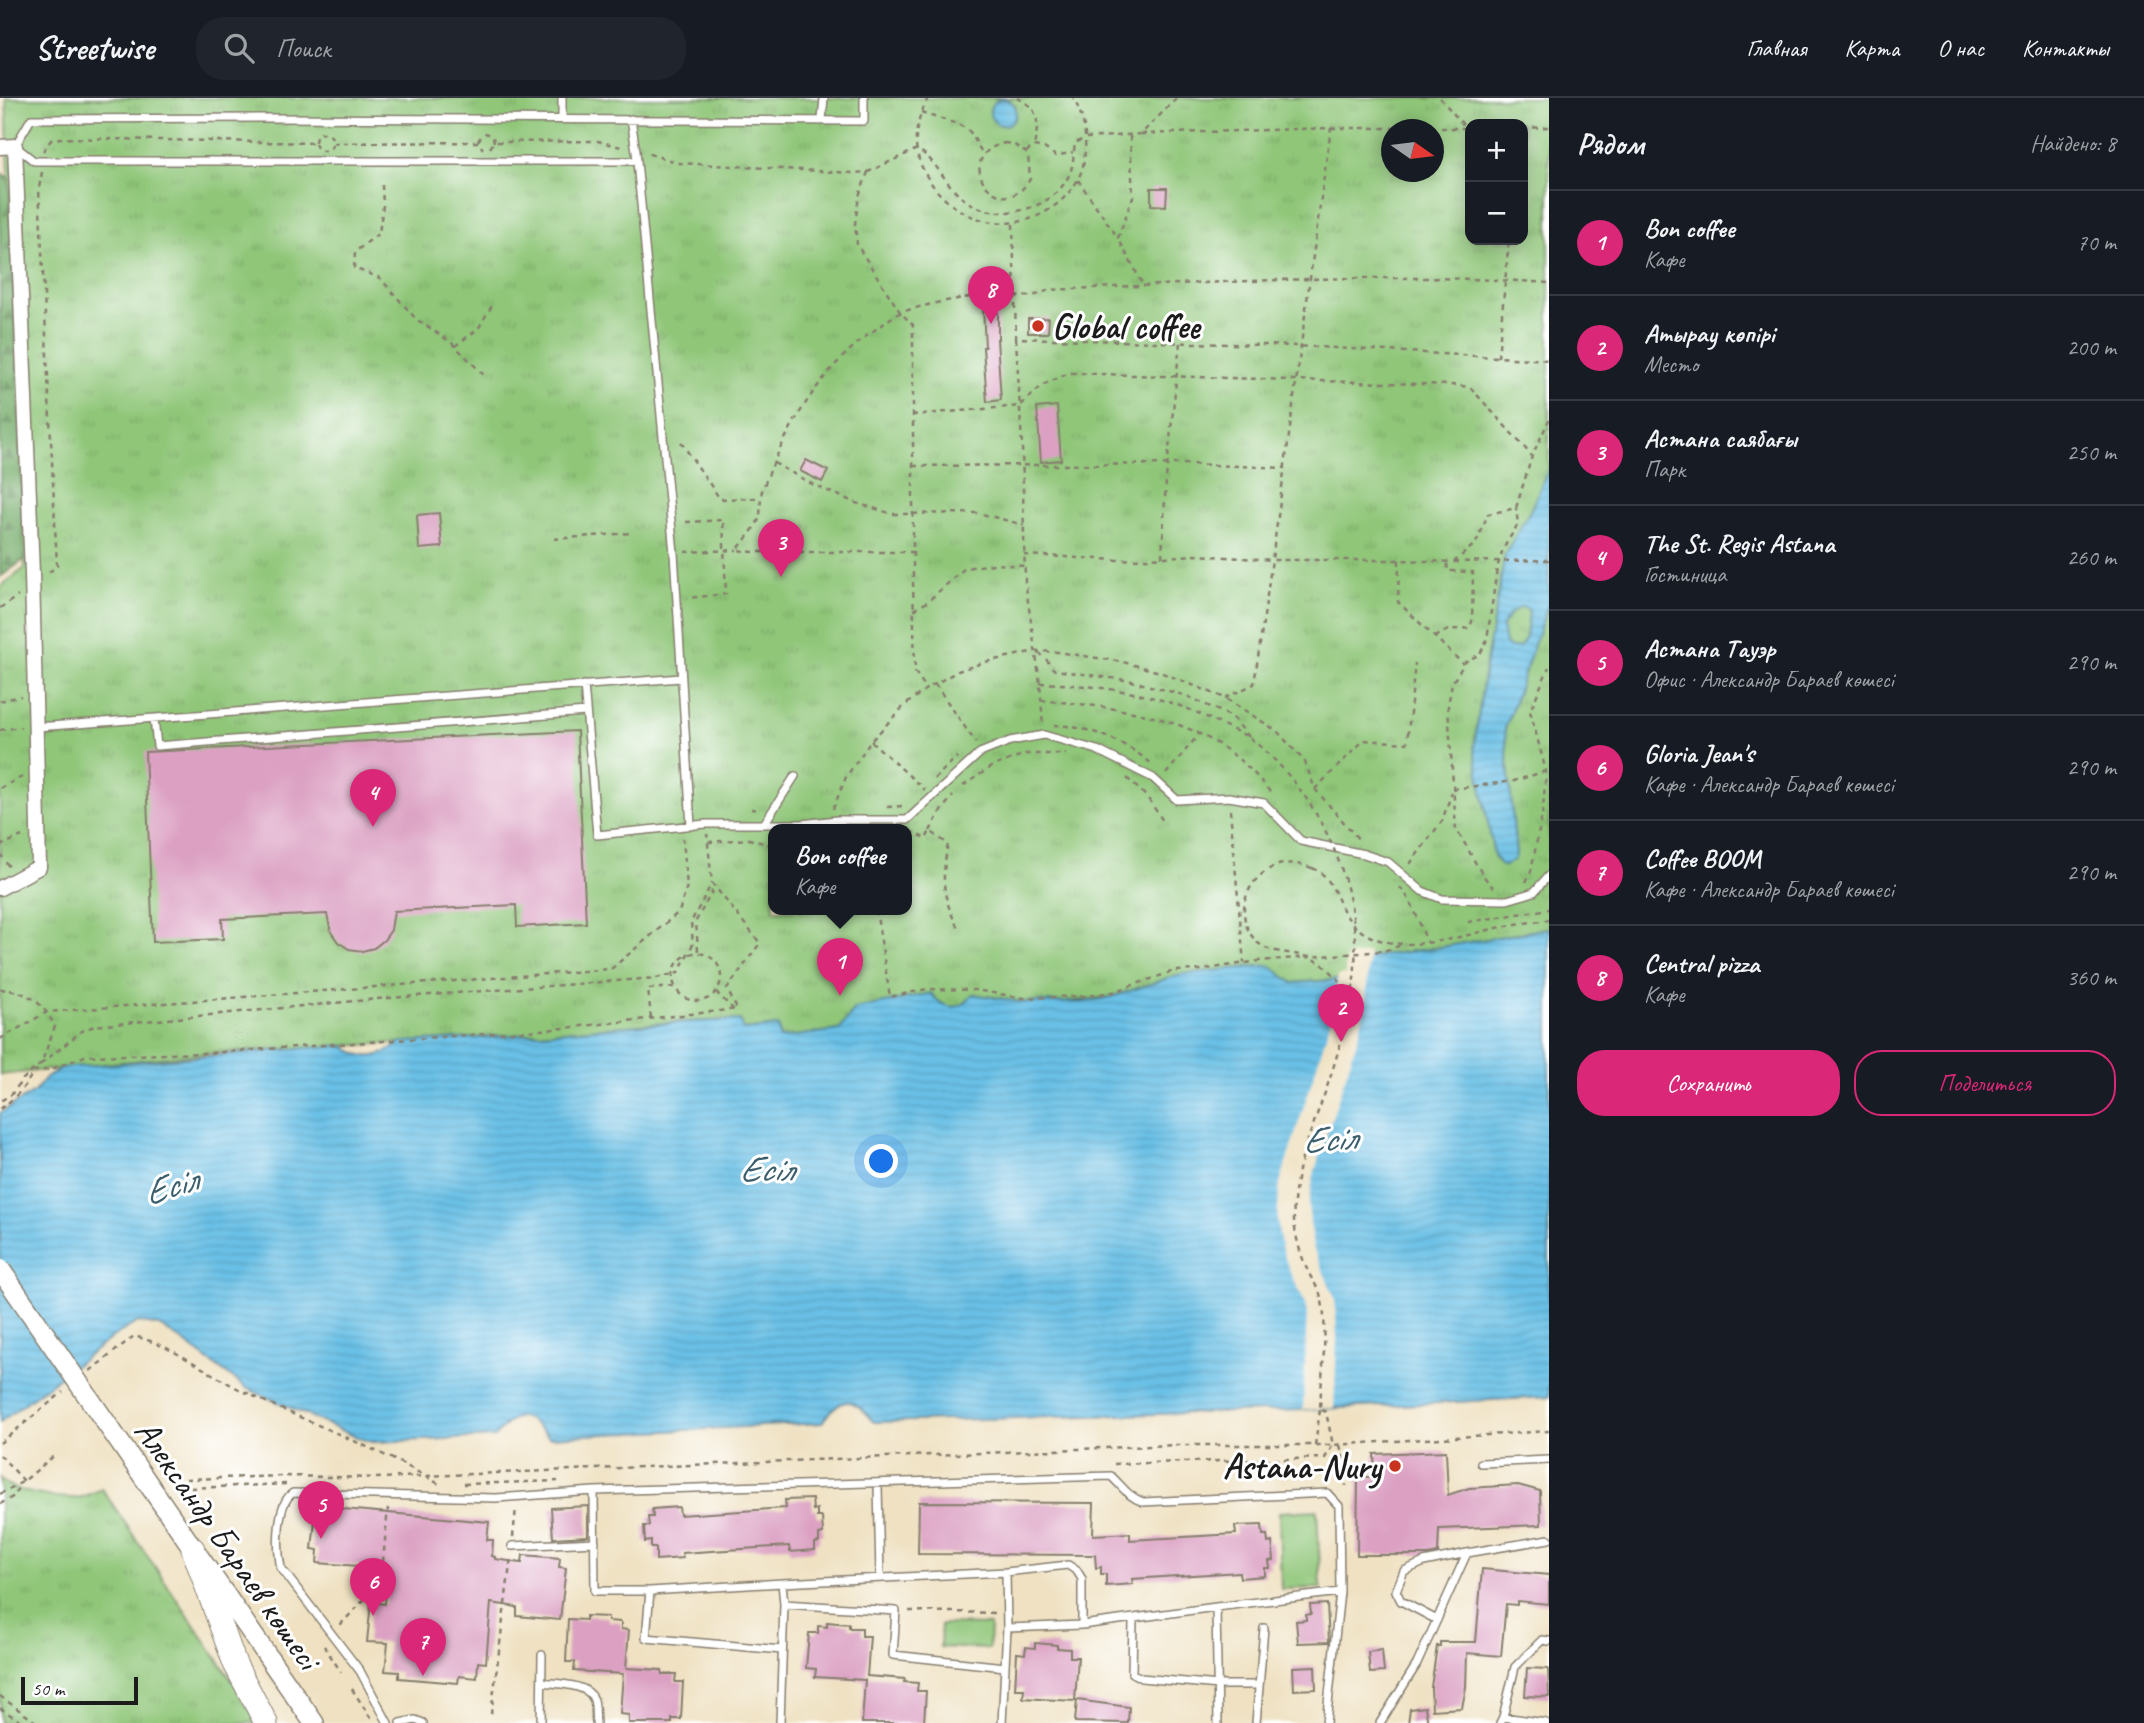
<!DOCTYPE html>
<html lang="ru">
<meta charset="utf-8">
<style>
body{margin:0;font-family:Caveat,sans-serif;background:#20242c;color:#f1f3f6}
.controls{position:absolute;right:21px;top:21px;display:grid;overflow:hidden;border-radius:14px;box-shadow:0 4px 18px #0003}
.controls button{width:63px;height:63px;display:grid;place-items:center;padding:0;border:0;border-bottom:2px solid #363941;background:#171b24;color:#f1f3f6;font:35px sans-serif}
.compass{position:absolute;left:1381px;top:21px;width:63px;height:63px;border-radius:50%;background:#171b24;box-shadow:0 4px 18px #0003;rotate:104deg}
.scale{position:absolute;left:21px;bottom:18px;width:117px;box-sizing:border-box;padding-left:7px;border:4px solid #1c1c1c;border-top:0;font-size:19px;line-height:24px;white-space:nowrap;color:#1c1c1c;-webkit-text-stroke:5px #fff;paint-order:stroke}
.you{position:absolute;left:882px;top:1064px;width:24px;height:24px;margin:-18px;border:5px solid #fff;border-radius:50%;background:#1a73e8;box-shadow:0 0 0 10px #1a73e833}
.badge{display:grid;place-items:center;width:46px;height:46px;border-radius:50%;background:#db2777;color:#fff;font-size:23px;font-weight:700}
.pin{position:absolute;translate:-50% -58px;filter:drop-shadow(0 2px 4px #0008)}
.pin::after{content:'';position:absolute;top:37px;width:24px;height:21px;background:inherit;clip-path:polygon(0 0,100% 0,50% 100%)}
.popup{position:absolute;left:768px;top:726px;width:144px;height:91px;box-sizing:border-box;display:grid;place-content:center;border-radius:14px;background:#171b24;filter:drop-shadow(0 2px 5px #0005);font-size:23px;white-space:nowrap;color:#9ea1a6}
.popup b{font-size:26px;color:#f1f3f6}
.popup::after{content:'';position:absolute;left:50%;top:100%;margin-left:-14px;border:14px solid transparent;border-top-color:#171b24}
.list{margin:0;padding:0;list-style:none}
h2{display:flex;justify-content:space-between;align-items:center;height:91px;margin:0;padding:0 28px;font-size:30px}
h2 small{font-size:23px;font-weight:400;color:#9ea1a6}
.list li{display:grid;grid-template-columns:46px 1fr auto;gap:21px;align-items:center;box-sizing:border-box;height:105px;padding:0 28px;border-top:2px solid #363941}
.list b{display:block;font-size:26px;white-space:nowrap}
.list p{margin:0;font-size:23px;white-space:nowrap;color:#9ea1a6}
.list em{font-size:23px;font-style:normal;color:#9ea1a6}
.actions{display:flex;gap:14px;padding:21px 28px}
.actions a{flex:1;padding:16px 0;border:2px solid #db2777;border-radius:28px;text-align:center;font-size:24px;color:#db2777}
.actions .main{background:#db2777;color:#fff}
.icon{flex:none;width:38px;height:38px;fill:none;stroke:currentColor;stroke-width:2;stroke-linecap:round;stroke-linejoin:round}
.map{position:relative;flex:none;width:1549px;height:1625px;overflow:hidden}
header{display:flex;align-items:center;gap:42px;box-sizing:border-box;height:98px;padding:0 35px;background:#171b24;border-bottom:2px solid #363941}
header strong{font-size:33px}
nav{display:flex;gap:38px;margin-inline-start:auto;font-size:24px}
.search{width:490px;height:63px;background:#20242c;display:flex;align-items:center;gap:18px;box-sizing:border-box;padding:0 24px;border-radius:28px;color:#9ea1a6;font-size:26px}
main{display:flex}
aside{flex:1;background:#171b24}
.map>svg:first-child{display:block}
</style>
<header>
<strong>Streetwise</strong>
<div class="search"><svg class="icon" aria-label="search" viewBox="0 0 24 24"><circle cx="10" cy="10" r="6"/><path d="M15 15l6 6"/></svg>Поиск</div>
<nav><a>Главная</a><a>Карта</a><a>О нас</a><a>Контакты</a></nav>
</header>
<main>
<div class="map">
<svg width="1549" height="1625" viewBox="0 0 1549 1625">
<defs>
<pattern id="forest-firs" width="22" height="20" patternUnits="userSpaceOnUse" patternTransform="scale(1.75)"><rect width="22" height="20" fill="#73ab68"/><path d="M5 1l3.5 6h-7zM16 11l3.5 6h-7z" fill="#5e8a55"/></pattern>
<pattern id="park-tufts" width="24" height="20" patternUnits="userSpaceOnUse" patternTransform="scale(1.75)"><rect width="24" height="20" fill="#8fc678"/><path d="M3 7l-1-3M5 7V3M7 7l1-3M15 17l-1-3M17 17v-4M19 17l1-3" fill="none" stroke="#7baa67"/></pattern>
<pattern id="water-rules" width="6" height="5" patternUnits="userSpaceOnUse" patternTransform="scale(1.75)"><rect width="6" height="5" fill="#69c0e6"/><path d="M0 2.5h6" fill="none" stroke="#5aa4c5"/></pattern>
</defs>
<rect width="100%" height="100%" fill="#fff"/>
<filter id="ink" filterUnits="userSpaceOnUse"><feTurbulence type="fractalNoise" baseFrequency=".0143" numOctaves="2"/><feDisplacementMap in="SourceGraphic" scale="14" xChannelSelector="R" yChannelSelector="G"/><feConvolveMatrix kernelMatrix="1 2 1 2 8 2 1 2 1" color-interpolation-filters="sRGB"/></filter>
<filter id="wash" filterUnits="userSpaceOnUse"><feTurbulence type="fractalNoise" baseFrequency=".00686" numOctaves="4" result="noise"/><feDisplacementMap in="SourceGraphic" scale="28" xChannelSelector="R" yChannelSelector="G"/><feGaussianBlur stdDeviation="1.57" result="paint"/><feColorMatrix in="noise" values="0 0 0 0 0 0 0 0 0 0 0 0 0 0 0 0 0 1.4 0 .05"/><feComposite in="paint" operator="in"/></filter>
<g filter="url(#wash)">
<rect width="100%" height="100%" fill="#efe1c1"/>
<!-- forest -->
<path fill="url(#forest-firs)" stroke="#486442" stroke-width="2" d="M0,75L9,79L25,461L0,479Z"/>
<!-- park -->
<path fill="url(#park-tufts)" stroke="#56714a" stroke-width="2" fill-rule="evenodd" d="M6,0H1549V830L1436,850L1369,859L1348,881L1293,885L1181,876L1111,899L1055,905L1022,904L974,896C961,914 943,912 931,895L917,899L839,932L780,940L778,928L743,932L740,922L677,924L452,942L209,955L0,977V489L25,470ZM1470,26H1523V142H1470ZM1392,32H1434V74H1392ZM774,732H906V812H774Z
M0,1380C10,1395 58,1400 75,1400C84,1400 94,1394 102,1391L261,1625H0Z"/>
<!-- pitch -->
<path fill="#8fc678" stroke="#56714a" stroke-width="2" d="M1317,1412L1321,1490L1281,1491L1279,1414Z
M941,1526L990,1527L989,1551L940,1549Z"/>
<!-- water -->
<path fill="url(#water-rules)" stroke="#426e81" stroke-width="2" fill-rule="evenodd" d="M990 14a13 13 0 1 1 26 0a13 13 0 1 1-26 0Z
M1549,369V504L1505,631L1516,756L1515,761L1505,768H1501L1494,758L1474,649L1484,576L1505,456L1531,411ZM1521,509L1528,511L1529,514L1526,539L1520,549L1510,550L1505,546L1502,528L1510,516Z
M1549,830V1299L1303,1312L874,1324C868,1319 864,1312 858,1308C843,1296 829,1313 822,1325L549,1339C523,1313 518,1312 494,1339L372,1344L356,1339L246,1290L178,1240L159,1228L138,1224L114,1238L0,1324V1015L34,994L45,981L61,970L342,947C365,963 380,962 400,944C514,940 627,925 740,922L743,932L778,928L780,940L839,932L855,911L931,895C943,912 961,914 973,896L1022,904H1083L1111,899L1181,876L1269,867L1293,885L1348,881L1369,859L1436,850Z"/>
<!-- pier -->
<path fill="#efe1c1" d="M1369,855L1366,901L1360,933L1315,1072L1308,1107L1313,1150L1335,1200L1337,1241L1334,1310L1303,1312L1307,1214L1304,1202L1288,1169L1281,1148L1277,1123L1280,1085L1330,925L1338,878L1345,877L1346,859Z"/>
<g id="blocks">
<!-- building -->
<path fill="#dba0c2" d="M1151,90H1167L1166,108L1151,107Z
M983,209L998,215V241H997L1001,302L987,304L983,249H985Z
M1049,220L1048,235H1028V221Z
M1057,308L1061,362L1041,364L1037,310Z
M806,362L828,373L822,384L800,373Z
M439,415L442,449L419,451L417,417Z
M577,633L586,825L517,829L516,807L394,813L391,832L384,842L374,850L362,853L349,851L338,844L331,834L327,816L222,821L223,841L153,844L145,654Z
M1446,1353L1448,1397L1469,1390L1518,1387L1540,1393L1541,1427L1439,1431L1438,1455L1428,1457H1357L1358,1379H1375L1374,1356Z
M812,1401L813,1412L817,1411V1419H822L823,1436L819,1437V1444L815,1445V1452L790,1454L789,1448L682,1455L683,1460L656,1462V1450H651V1443L645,1444L644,1428H649L648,1419H653L652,1411L679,1409L680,1417L786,1410L785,1402Z
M919,1404L1094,1405L1093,1437L1130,1435V1442L1236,1436L1235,1428L1262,1427L1263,1437H1267L1268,1445L1272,1444L1274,1462L1269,1463L1270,1470H1265V1478L1240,1480L1239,1474L1132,1481L1133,1486L1106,1488V1476H1101V1469L1096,1470L1095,1457L918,1456Z
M588,1408V1438L553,1440L551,1410Z
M321,1409L489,1424L487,1442H493L492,1458L495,1459V1461L522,1465L523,1457L560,1460L559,1469L566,1470L560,1522L517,1518V1509L491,1505L486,1565L478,1564L477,1580L459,1578L458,1585L399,1580V1574L385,1573L388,1545L367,1544L371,1504L385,1506L388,1470L317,1465L318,1452L312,1451L315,1423L319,1424Z
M1482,1471L1549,1477V1506L1517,1503V1507L1506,1506L1501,1558L1467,1555L1466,1589L1462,1610L1432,1612L1431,1589L1437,1548H1440V1544H1476Z
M1327,1506L1329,1544L1298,1545L1296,1523L1306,1522V1517L1311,1516L1310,1507Z
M586,1518L608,1519V1523L621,1524V1531L629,1532L626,1570L662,1572V1576H676L675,1584H683L681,1621H672V1625H629V1617L620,1616L623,1576L574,1573L575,1564H566L568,1521L586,1522Z
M827,1524L849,1526V1530H862V1538H870L867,1578L905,1581L904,1584L918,1585L917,1593H926L924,1625H862L865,1582L815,1579L816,1571L806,1570L809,1535H818V1528L827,1529Z
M1035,1545L1057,1547V1550L1070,1551V1559H1078L1075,1603L1023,1600L1024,1591H1015L1017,1555L1025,1556L1026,1549L1035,1550Z
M1382,1552L1384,1574L1370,1575L1368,1554Z
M1315,1568L1316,1591L1294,1592L1293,1569Z
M1527,1570L1548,1571L1549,1599L1525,1598Z
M1077,1602L1129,1609L1128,1625L1075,1624Z
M1425,1609L1428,1625H1408L1410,1611Z"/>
</g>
</g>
<g filter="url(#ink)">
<use href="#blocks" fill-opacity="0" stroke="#867e6e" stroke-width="2"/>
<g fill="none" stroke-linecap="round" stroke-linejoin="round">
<!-- lane casing -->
<g stroke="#867e6e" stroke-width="10">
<path id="lane" d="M562,21V0
M631,21L636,53L674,455L691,728
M822,22L824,0
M636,63H34L15,48L31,21L274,20L864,23V0
M584,587L597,737L706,726H801L837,722H907L980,655L1010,643L1044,637L1097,652L1153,680L1177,702L1229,699L1264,705L1301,743L1364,756L1388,764L1422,793L1442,801L1507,802L1534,794L1549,777
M154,621L157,648L586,614
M37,629L681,580
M764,726L795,678
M1481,1365L1549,1362
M878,1387L880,1479
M594,1393L595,1493H650L646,1540L782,1552
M512,1448L595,1444
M1006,1474L1068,1467L1077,1473L1082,1481V1527
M650,1493L782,1485
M784,1506L782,1485L1006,1474L1007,1530
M1216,1509L1340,1494
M1133,1522L1132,1575L1141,1580L1219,1587H1259
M1437,1522L1401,1503L1396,1493L1404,1473L1424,1464L1467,1455
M542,1584C557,1586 588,1585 594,1602C596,1609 595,1618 596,1625
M1503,1619L1515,1569L1542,1542L1549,1543
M388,1625L360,1573L281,1470C277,1452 276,1405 293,1395L496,1400L594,1393L1111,1378C1123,1389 1127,1398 1143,1404L1327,1395L1339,1408L1340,1494L1326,1625
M401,1625L415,1622L423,1625
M541,1625L542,1557
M780,1625L784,1506L896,1513L893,1557L1005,1569
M1002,1625L1007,1530L1082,1527L1216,1509L1218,1625
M1256,1625L1264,1530
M1380,1625L1417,1566L1467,1455L1549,1441
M1500,1625L1503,1619L1546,1625"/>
</g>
<!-- street casing -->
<g stroke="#867e6e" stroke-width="17">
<path id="street" d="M0,49L15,48L32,475L39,769L0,790"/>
</g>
<!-- secondary casing -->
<g stroke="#867e6e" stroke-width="22">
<path id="secondary" d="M91,1303L314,1625"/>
</g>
<!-- primary casing -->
<g stroke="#867e6e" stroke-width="25">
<path id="primary" d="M193,1451L235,1566L266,1625"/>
</g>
<!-- path -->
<path stroke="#867e6e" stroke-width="2.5" stroke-dasharray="5 5" stroke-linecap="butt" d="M928,0C921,15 915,29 916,46C917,64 927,81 938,94C969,129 1020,136 1057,106C1071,95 1082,79 1084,62C1087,39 1085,20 1073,0
M1017,0C1041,11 1039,25 1034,48
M1440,0L1466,30
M921,15C933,19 961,25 969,33C976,40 975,47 984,56
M1523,30L1549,29
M315 44a9 9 0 1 1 18 0a9 9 0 1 1-18 0Z
M1141,36L1331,30H1470
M1130,38L1133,99L1118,140L1143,187
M478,43L482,37L486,35L493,39L494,44
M333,45L478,44L483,51
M1005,45L1013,46L1028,56L1030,81C1000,131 948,57 1005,45Z
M490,50L494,44L598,43L625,50
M43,53L51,42L60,40L314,45
M1026,54L1034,48L1044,50L1056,58L1073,54
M649,56L680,65L853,75L868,74L917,51C939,64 946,90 968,104C998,124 1049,113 1067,81C1074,70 1073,58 1075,45L1086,40L1141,36L1177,0
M42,74L39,90L57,468L48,475
M868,74L859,98L855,126L857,147L900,214L913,227V481L915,574L926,590
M1078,82L1118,140
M382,87L383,108L379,135L355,154L354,170L380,180L416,221L451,244L486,279
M1013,126L1016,240L1299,248L1549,262
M1016,240L1022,347L1025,483L1040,585L1043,627
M455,248L478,231L493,206
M1498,259L1509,142
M912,317L1020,308L1043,287L1069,275L1451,287L1470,289L1532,358
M681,344L720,401L760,400
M774,365L812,386L856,405L893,416L978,415L1024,427
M913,368L1187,366L1286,370
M686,424L723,422L726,496L687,500
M554,441L631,435
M685,454L737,452
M914,454H753L737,452C744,443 755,431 759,421C762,411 759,400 763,390C787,329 821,269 876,231C884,226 893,217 902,214C922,207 964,199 986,197C1008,195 1028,204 1048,192C1215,185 1382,173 1549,185
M1024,457L1119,462L1195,457L1274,462H1399L1454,464L1476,445L1488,416L1516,410L1532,358L1549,322
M1162,459L1166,381L1180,244
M1399,462L1398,504L1463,566
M0,510L18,498
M914,512L927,504L965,470L994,466L1025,468
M1435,539L1448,532L1469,530L1472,524L1473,474L1448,473L1447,464
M1038,555C1047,558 1048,567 1055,572L1132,583L1187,598L1232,619L1250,640
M1040,585C1088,587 1137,592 1183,609C1205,617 1225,629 1247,638
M935,586L976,645
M1225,600L1254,586C1282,401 1304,215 1331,30
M1041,602C1130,611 1212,618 1270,694
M0,603L21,598
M1054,627C1091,629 1125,643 1153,667
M0,632L21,629
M871,643L925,692
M1166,676L1200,635
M1127,680L1147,699L1165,726
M934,681L957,659
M963,688L991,669L1025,656H1066
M0,690L22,679
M1315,691L1364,642L1407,645L1415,565
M1453,691L1514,683L1549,672
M887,709L904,708
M751,711L761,712
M833,711L846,679L871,643L904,608L926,591L958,573L985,564L1035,553L1058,554L1123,564L1160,574L1225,600L1277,633L1305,664L1315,691L1360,743
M1230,712L1244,865
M910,733L926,741L930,733L948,746C941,782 942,799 959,832
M930,733L940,714L953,698
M708,744L749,741L774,748
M0,748L22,738
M0,756L10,770
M1410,766L1442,723L1452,694
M1312,770C1336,779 1336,808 1352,825C1390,865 1461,837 1506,828C1520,825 1535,824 1549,822
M1526,784L1531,773L1543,712L1546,673L1530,613L1549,569
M1400,789L1411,804L1427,844
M1494,790C1480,778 1468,748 1456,732L1448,608L1452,585L1465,564L1480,556L1487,542L1497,470L1503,451L1518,426L1516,410
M876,812L890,899L927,891L975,892L1023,900L1087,898L1113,894L1174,873L1201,872L1259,863L1384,853L1405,846
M1468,824L1549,811
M698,853L696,823L715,788
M673 879a24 24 0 1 1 48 0a24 24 0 1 1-48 0Z
M0,891C30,894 40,902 55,928L41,966L23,981L11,997L0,1003
M716,894L734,912
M651,920L648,891L675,889
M0,941L47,914L611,871L679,814L687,788L683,740
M41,966L82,933L94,928L377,901L656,880L678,875L693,846L691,824L712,785
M33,973L49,972L85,958L209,955L555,931L737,911L727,891L760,845L712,785L707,736
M0,1011C14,1001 24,991 32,976
M90,1273L134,1238C173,1248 204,1273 239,1291C305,1324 375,1348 439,1386
M0,1345L63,1294
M1315,1347L1320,1312
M1340,1347L1344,1363L1346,1388
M0,1357L24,1383
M1114,1366L1325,1360L1333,1347L1326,1314L1320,1311
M186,1381L285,1378L377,1380L1175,1347H1333L1549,1333
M464,1386L558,1383
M191,1390L286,1386
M0,1396L24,1383L56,1356
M0,1406L16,1397L18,1386
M513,1439L516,1410
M909,1513L996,1515
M340,1527L381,1484L388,1410
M324,1548L341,1574
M352,1591L372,1622
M0,1598L37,1625
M0,1610L23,1625
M491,1616L511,1459"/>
<!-- lane -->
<use href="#lane" stroke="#fff" stroke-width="7"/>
<!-- street -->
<use href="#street" stroke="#fff" stroke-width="14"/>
<!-- secondary -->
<use href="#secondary" stroke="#fff" stroke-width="19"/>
<!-- primary -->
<use href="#primary" stroke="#fff" stroke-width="23"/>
<!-- secondary-bridge casing -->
<g stroke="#867e6e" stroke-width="22" stroke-linecap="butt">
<path id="secondary-bridge" d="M0,1171L91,1303"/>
</g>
<!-- path-bridge -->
<path stroke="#867e6e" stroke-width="2.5" stroke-dasharray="5 5" stroke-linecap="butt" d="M1454,464L1549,462
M1250,640C1317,693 1360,781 1355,868C1353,905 1342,941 1331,977C1318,1018 1297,1060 1294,1104C1292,1126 1298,1151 1307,1171C1311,1181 1318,1189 1321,1199C1329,1229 1321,1279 1320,1311
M1312,770C1298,765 1284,763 1271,770C1257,778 1249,788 1245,803C1243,811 1244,822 1247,829C1261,863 1292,849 1317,863C1330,870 1341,885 1352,896"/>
<!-- secondary-bridge -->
<use href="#secondary-bridge" stroke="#fff" stroke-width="19"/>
</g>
</g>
<!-- markers -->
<g fill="#c8321e" stroke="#fff" stroke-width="2.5">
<circle cx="1038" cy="228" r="7"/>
<circle cx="1395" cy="1368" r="7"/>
</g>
<g text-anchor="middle" stroke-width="6" stroke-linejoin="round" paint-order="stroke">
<!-- poi labels -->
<g font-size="35" font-weight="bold" fill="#1c1c1c" stroke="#fff" text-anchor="start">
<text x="1052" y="240">Global coffee</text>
<text x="1381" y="1380" text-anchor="end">Astana-Nury</text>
</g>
<!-- street labels -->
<g font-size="35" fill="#1c1c1c" stroke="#fff">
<text transform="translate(228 1446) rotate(55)" y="12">Александр Бараев көшесі</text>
</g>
<!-- water labels -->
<g font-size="37" font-style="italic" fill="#3b5e6d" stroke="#fff">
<text transform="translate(1329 1040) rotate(-4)" y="13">Есіл</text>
<text x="766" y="1083">Есіл</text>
<text transform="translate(170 1087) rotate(-17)" y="13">Есіл</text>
</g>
</g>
</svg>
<div class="controls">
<button>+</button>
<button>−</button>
</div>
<svg class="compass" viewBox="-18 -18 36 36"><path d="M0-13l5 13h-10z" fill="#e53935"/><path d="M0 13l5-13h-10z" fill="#9ea1a6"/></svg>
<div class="scale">50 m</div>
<div class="you"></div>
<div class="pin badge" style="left:840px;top:898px">1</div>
<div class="popup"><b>Bon coffee</b>Кафе</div>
<div class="pin badge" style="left:1341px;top:944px">2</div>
<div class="pin badge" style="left:781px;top:479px">3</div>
<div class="pin badge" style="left:373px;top:729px">4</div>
<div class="pin badge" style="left:321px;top:1441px">5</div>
<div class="pin badge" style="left:373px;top:1518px">6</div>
<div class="pin badge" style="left:423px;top:1578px">7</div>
<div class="pin badge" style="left:991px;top:226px">8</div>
</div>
<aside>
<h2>Рядом<small>Найдено: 8</small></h2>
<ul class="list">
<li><span class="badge">1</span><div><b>Bon coffee</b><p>Кафе</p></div><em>70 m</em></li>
<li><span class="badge">2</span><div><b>Атырау көпірі</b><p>Место</p></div><em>200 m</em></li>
<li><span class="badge">3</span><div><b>Астана саябағы</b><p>Парк</p></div><em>250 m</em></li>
<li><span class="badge">4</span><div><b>The St. Regis Astana</b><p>Гостиница</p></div><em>260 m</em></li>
<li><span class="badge">5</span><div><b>Астана Тауэр</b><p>Офис · Александр Бараев көшесі</p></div><em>290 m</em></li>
<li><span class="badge">6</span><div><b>Gloria Jean's</b><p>Кафе · Александр Бараев көшесі</p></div><em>290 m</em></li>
<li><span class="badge">7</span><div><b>Coffee BOOM</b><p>Кафе · Александр Бараев көшесі</p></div><em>290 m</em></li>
<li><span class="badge">8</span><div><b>Central pizza</b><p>Кафе</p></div><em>360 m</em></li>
</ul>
<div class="actions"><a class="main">Сохранить</a><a>Поделиться</a></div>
</aside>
</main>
